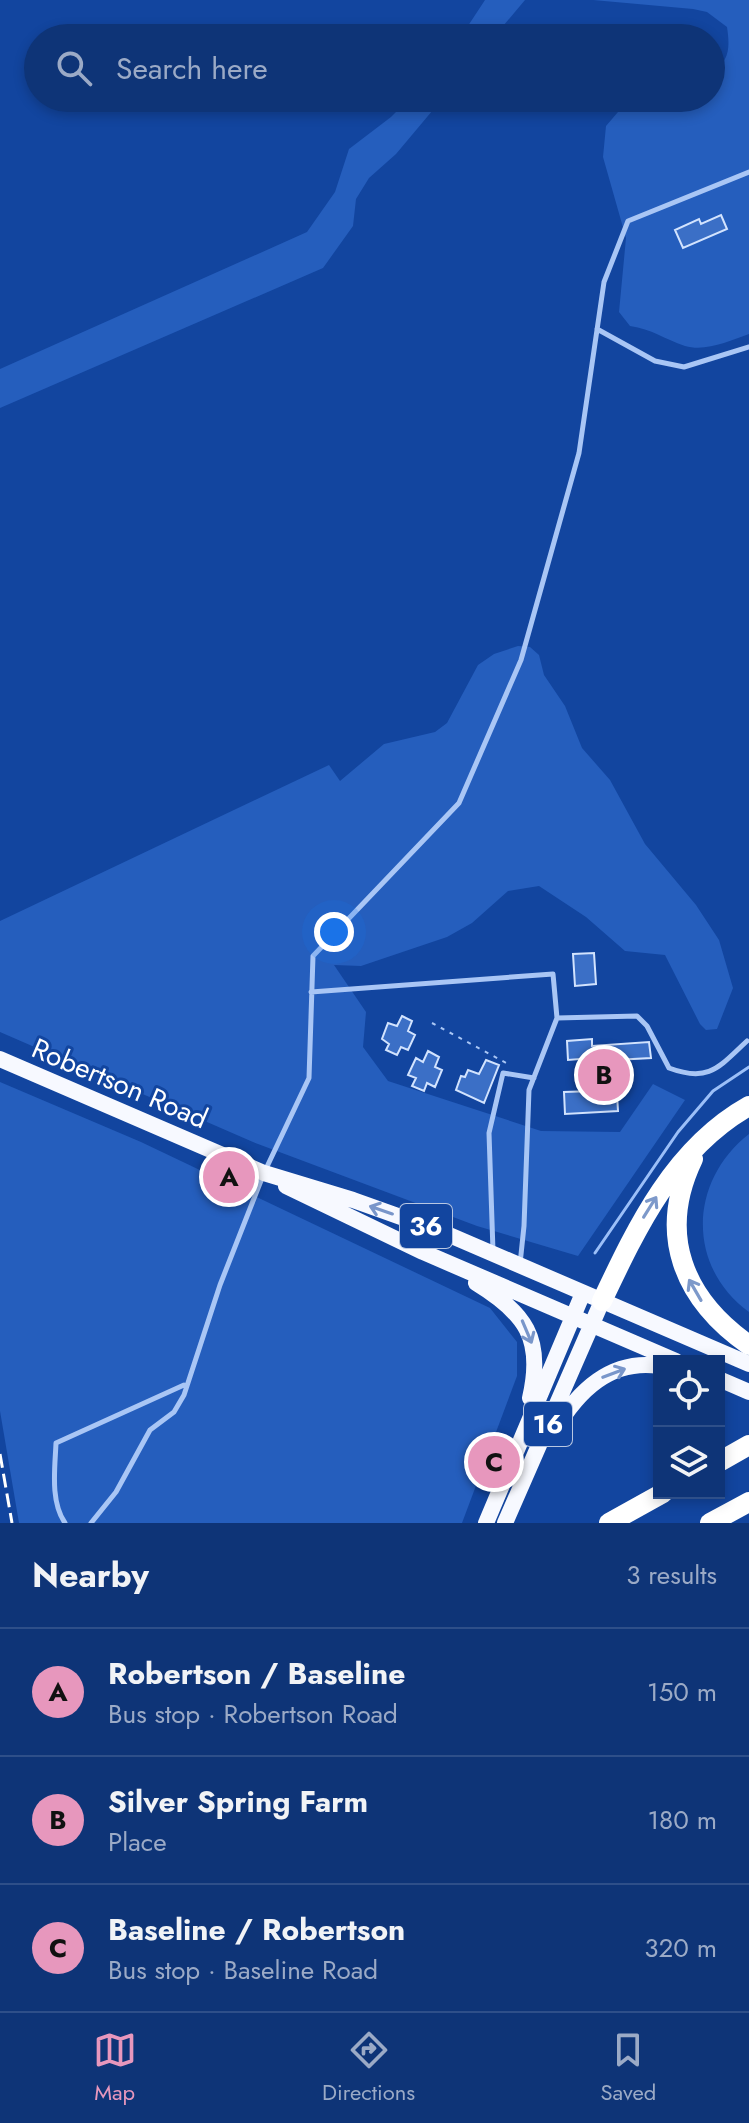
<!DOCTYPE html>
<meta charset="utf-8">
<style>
body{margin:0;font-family:Jost,sans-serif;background:#1c3f7f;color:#f1f3f6}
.controls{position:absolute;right:24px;bottom:24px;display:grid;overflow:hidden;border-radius:0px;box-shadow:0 4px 12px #0003}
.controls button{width:72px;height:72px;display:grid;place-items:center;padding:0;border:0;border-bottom:2px solid #2e4f89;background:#0e3477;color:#f1f3f6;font:40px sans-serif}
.you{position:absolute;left:334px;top:932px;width:28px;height:28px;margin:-20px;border:6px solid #fff;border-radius:50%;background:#1a73e8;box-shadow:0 0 0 12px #1a73e833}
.badge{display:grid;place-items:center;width:52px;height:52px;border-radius:50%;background:#e797bd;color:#111;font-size:26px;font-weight:700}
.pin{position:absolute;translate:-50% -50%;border:4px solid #fff;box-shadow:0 2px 8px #0006}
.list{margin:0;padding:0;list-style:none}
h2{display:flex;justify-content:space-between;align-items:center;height:104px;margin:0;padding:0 32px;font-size:34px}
h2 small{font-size:26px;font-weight:400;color:#9baac6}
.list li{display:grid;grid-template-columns:52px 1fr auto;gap:24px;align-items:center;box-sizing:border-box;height:128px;padding:0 32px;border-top:2px solid #2e4f89}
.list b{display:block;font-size:30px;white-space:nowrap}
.list p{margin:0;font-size:26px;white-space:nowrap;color:#9baac6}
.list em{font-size:26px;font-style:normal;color:#9baac6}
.icon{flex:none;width:44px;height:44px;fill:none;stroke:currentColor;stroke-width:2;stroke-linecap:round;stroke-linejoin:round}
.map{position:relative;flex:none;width:749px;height:1523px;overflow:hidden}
.search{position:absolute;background:#0e3477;box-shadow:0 4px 12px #0003;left:24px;right:24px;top:24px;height:88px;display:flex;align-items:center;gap:20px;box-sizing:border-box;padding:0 28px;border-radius:44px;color:#9baac6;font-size:30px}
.sheet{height:488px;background:#0e3477}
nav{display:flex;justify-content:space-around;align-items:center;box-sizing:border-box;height:112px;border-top:2px solid #2e4f89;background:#0e3477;font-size:22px;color:#9baac6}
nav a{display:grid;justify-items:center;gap:4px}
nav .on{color:#e797bd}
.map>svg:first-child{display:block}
</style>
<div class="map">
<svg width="749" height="1523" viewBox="0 0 749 1523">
<rect width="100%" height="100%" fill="#12459f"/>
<!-- green -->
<path fill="#255ebd" d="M485,0H525L493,38H460Z
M593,0H749V334C729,341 706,352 685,346C664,339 652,329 630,326L619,312L626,238L603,157L606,126L618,112L638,98H711V73C730,61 730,47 727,27L707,12L693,9Z
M410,98H443L396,154L369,178L356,199L353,226L323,268L0,408V369L307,232L335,192L349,149L391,117Z
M518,646L530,647L539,655L544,675L565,706L582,748L610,780L645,844L696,905L719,940L733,988L717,1029L706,1030L700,1024L665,955L625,951L586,917L539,886L508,891L472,923L447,937L361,966L334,965L366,1012L363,1047L388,1081L541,1131L620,1132L653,1084L685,1100L578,1256L477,1226L253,1142L0,1032V921L329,765L340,781L384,744L435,732L447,723L478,665L494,654Z
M0,1082L141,1142L490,1308L517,1342V1376L462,1523H19L0,1411Z
M749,1134V1312C686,1266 689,1181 749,1134Z"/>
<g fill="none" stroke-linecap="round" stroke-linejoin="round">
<!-- stream -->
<path stroke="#9bbff8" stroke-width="3" d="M595,1253L678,1132L713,1091L749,1067"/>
</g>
<!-- building -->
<path fill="#3b6fc6" stroke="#d2e3fe" stroke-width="2" d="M721,215L727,229L683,248L675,230L699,219L701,224Z
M594,953L596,984L575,986L573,954Z
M402,1016L412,1021L408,1031L415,1035L408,1050L401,1047L397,1055L386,1050L389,1044L382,1039L388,1023L397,1026Z
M592,1039V1046L649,1042L651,1058L615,1060L618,1111L565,1114L564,1092L594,1091L592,1058L568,1060L567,1041Z
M428,1051L439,1057L435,1067L442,1070L435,1087L427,1083L424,1091L412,1086L416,1078L408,1075L416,1058L423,1062Z
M486,1060L499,1065L484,1103L456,1090L461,1076L465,1077L468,1070L479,1074Z"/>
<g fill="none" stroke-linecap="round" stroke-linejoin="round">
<!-- path -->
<path stroke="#a9c6f5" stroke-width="2" stroke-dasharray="4 6" stroke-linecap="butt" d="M432,1023L508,1064"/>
<!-- service -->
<path stroke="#a9c6f5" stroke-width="5" d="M597,329L655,361L684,367L749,347
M311,992L553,974L557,1018L637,1016L647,1026L669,1068C709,1083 719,1067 747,1041
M493,1251L489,1133L503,1073L534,1078
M520,1264L524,1226L529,1090L557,1018
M65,1523C50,1501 55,1468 56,1443L184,1385
M91,1523L116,1492L150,1430L174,1412L184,1395L220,1285L264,1173L309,1078L313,956L459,803L521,660L579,453L604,282L628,221L749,172"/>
<!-- primary -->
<path stroke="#f7f9ff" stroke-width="16" d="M0,1059L264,1173L353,1200L440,1231L749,1364
M286,1186L423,1252L676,1361
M476,1283C525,1313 544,1338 530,1398
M719,1379L749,1392
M555,1430C578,1391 610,1359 659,1366
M486,1523L583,1293
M505,1523L602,1301"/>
<!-- motorway -->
<path stroke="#fff" stroke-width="20" d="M693,1159C657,1234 683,1299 749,1345
M602,1301C637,1227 674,1148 749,1106
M719,1462L749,1445
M609,1523L663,1493
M710,1523L749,1502"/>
<!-- rail -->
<path stroke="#fff" stroke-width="3" stroke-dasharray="14 6" stroke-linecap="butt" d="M0,1454L12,1523"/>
</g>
<!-- one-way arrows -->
<defs><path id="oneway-shaft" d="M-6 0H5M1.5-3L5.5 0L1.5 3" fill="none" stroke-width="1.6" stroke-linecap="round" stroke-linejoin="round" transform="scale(2)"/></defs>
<g stroke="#7d99ca">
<use href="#oneway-shaft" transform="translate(650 1207) rotate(-58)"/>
<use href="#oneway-shaft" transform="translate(695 1290) rotate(-120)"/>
</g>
<g stroke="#7996ca">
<use href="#oneway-shaft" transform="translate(381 1210) rotate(-161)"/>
<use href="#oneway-shaft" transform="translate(527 1332) rotate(67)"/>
<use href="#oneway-shaft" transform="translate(614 1373) rotate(-21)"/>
</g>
<g text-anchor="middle" stroke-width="6" stroke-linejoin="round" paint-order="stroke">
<!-- shield labels -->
<g fill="#12459f" stroke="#b8c7e2" stroke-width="2">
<rect x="400" y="1204" width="52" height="44" rx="6"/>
<rect x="524" y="1402" width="48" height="44" rx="6"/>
</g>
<g font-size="26" font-weight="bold" fill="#fff">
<text x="426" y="1235">36</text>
<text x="548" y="1433">16</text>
</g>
<!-- street labels -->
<g font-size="28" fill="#fff" stroke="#12459f">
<text transform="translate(120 1083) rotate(23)" y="10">Robertson Road</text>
</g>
</g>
</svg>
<div class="controls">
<button><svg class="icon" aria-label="locate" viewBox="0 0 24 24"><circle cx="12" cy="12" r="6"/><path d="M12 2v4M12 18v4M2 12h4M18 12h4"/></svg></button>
<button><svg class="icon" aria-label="layers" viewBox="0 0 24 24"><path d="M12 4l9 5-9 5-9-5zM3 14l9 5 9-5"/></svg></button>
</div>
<div class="you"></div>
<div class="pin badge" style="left:229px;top:1177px">A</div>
<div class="pin badge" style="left:604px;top:1075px">B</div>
<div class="pin badge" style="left:494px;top:1462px">C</div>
<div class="search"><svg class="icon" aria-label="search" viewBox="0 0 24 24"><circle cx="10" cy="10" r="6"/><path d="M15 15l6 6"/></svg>Search here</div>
</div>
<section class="sheet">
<h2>Nearby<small>3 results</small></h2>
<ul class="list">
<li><span class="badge">A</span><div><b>Robertson / Baseline</b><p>Bus stop · Robertson Road</p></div><em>150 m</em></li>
<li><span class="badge">B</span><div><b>Silver Spring Farm</b><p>Place</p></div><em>180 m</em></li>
<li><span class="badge">C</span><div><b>Baseline / Robertson</b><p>Bus stop · Baseline Road</p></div><em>320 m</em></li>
</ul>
</section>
<nav>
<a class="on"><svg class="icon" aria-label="map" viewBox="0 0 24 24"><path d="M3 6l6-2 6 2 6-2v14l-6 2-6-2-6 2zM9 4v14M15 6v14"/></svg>Map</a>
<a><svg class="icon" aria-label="directions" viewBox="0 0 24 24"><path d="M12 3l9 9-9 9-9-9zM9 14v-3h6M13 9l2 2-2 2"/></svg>Directions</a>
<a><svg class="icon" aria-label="saved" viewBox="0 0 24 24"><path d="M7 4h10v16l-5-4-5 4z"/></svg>Saved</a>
</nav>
